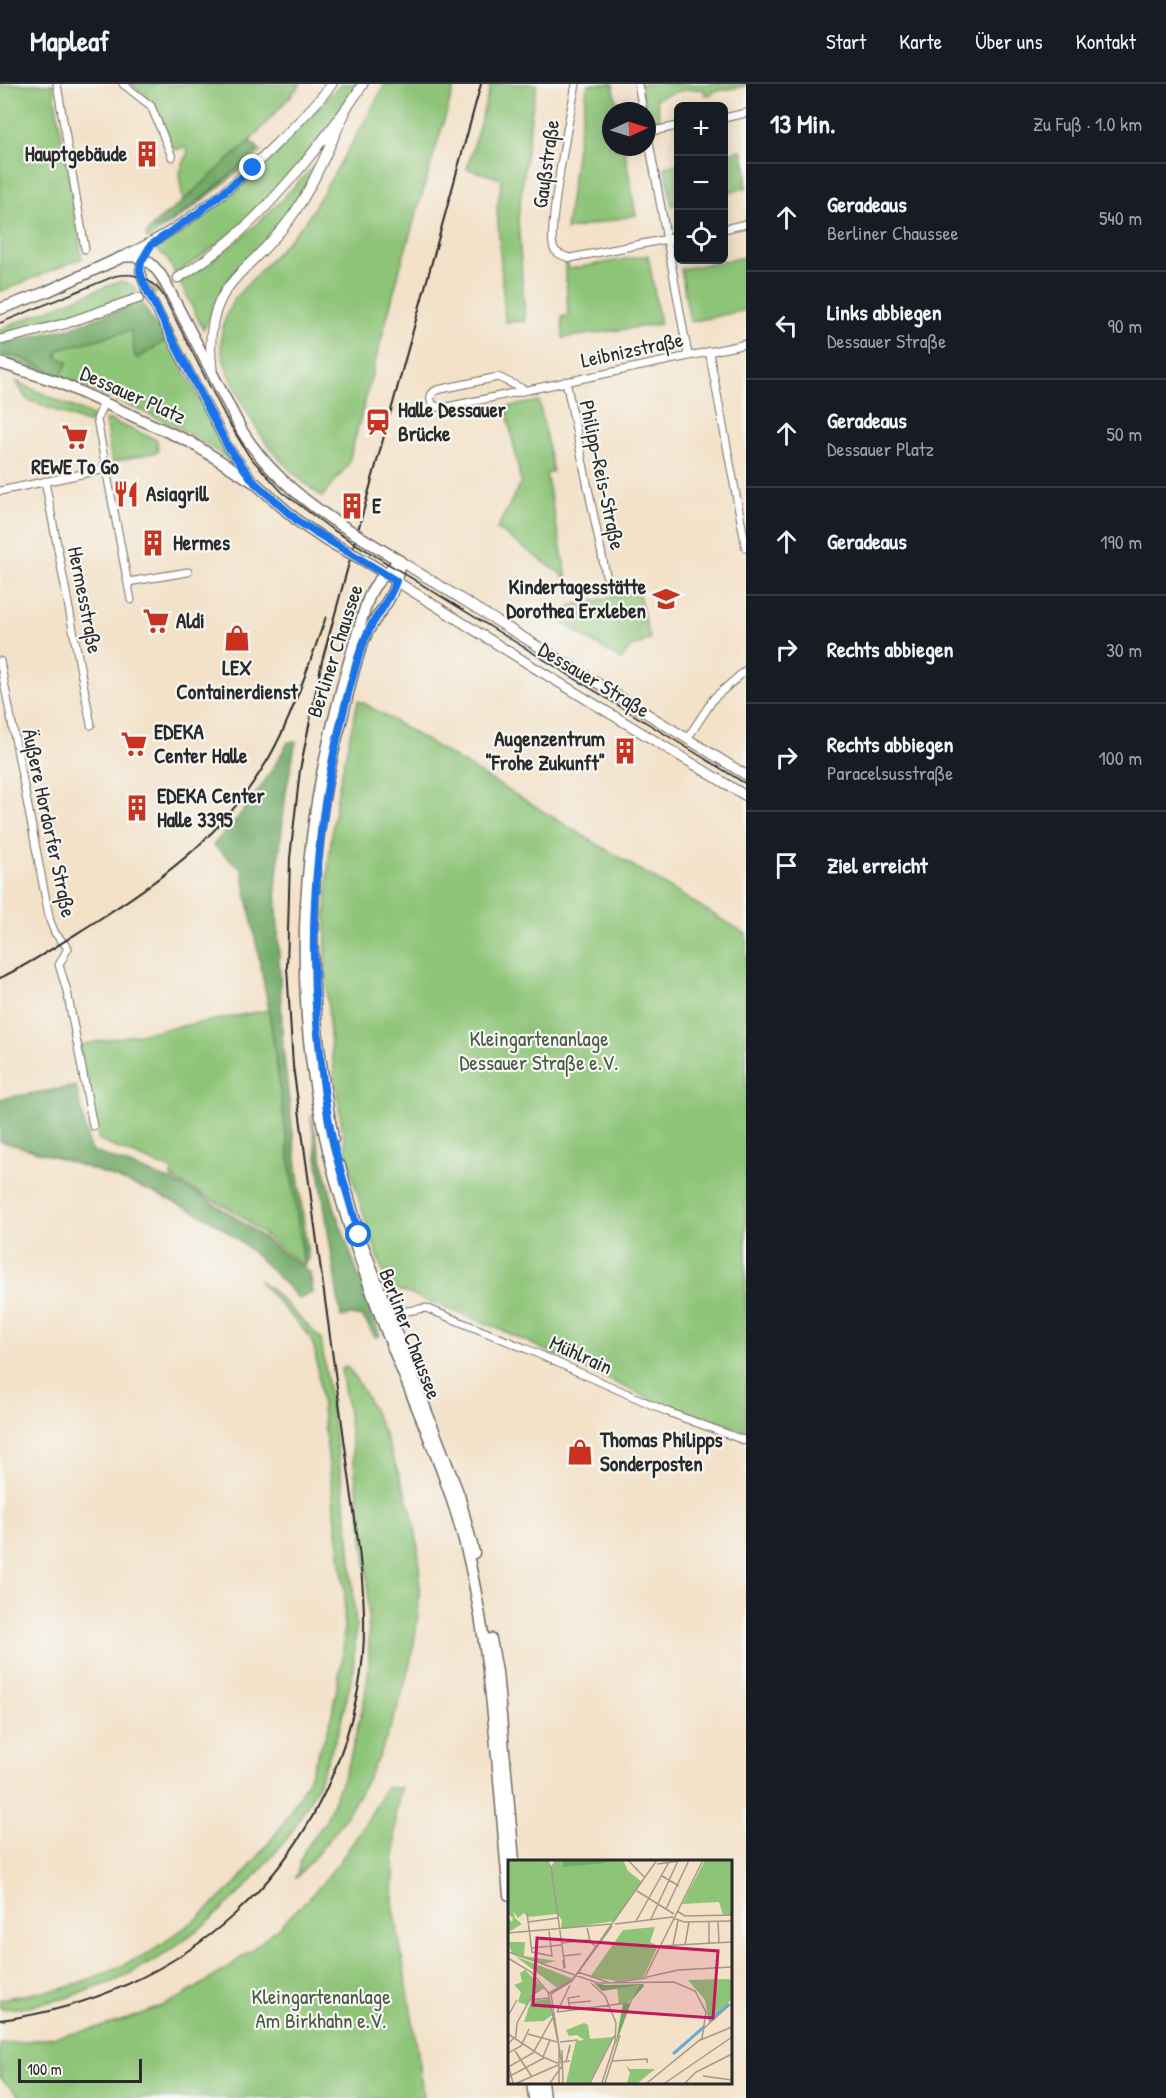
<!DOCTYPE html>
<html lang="de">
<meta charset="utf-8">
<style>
body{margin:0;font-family:"Patrick Hand",sans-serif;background:#242831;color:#f1f3f6}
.controls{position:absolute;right:18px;top:18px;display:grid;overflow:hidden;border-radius:9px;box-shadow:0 3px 15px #0003}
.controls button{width:54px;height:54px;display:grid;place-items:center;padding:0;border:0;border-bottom:2px solid #363941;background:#171b24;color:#f1f3f6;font:30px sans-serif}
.compass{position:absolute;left:602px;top:18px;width:54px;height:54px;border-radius:50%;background:#171b24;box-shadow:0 3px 15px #0003;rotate:86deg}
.scale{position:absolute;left:18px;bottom:15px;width:124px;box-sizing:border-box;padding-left:6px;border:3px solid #2b2b2b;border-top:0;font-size:16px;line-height:21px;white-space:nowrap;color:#2b2b2b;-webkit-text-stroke:4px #f6f6f2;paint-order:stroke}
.stop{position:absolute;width:18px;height:18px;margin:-14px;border:4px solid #1a73e8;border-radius:50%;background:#fff}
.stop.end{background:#1a73e8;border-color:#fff;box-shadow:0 2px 6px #0008}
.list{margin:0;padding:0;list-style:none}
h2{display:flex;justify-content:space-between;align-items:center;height:78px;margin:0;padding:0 24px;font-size:26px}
h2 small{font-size:20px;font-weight:400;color:#9ea1a6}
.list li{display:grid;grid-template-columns:39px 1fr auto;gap:18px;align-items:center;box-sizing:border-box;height:108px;padding:0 24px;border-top:2px solid #363941}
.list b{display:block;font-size:22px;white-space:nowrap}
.list p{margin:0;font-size:20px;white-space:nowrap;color:#9ea1a6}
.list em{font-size:20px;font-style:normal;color:#9ea1a6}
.icon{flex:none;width:33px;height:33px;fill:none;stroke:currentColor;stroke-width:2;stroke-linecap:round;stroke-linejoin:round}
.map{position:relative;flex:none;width:746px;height:2014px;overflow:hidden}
header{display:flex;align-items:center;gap:36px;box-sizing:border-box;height:84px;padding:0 30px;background:#171b24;border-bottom:2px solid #363941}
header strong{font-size:28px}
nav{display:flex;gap:33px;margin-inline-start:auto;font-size:21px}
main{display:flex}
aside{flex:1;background:#171b24}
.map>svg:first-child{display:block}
</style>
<header>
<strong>Mapleaf</strong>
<nav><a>Start</a><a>Karte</a><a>Über uns</a><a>Kontakt</a></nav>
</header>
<main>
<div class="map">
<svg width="746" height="2014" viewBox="0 0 746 2014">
<rect width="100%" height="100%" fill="#f6f6f2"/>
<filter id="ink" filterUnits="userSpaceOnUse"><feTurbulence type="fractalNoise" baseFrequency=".0167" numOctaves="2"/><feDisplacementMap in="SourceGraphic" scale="12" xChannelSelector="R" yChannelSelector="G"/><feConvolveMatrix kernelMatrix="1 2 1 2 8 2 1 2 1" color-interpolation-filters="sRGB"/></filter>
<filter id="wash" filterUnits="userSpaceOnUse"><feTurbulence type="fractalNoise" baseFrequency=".008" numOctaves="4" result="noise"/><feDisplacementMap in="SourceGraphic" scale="24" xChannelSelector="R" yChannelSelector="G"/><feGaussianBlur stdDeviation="1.35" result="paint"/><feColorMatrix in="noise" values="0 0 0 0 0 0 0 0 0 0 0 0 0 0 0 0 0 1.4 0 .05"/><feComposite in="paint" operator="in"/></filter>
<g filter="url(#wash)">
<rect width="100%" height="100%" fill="#f3e1c8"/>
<!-- green -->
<path fill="#8dc477" stroke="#5c7851" stroke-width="1.5" d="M0,0H53L82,174L0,208Z
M131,0H301L250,57L183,117L179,91L188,68L185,63L174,66L155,21Z
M341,0H359C311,75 251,142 175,190L167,174L156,165L190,144L250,95Z
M385,0H455L402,177L348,381L322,413C277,379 255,350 233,298C228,286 220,272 221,259C221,243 226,229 234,215L306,137L361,44Z
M491,0H537L532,25L518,135L525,237L505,238V236L497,124L502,95L467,85Z
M588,0H613L618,27H611V63H624L636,131L566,146L578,55Z
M640,0H746V2L712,8V10L705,11L704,6C689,3 669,9 656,15L661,41L648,43L647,27H645Z
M259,65L262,67C226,99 188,130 147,155L146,150L149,147C179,140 234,87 259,65Z
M742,66L746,84V104L724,109V70Z
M316,79L307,98L292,125L277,144L228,197L217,213L207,240L203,245L180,198C233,166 275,125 316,79Z
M678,80V120L672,121L665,83Z
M648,171L660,240L563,254L562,233L568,231L565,178H568L567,183L570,185Z
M746,173V226L690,238L681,185Z
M120,197L133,201L138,209L75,232L0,250V245Z
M131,246L135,272L168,255L230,374L228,375C189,346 145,328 101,310C67,296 35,282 0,274V271L16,272L60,291L57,268L61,265Z
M17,298L93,332L89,340L26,315Z
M539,317L553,387L546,390L567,494L497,445L521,398L506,323Z
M107,335L157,356L158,368L112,378L105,337Z
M638,507L650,555L630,564L621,576L564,540L570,522Z
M358,617L364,619L746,850V1347L670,1324L493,1242L388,1202C371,1152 352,1102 343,1049C323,935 318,811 340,697C345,670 352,644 358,617Z
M269,926L304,1182L234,1127L171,1094L172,1086L99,1057L79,961Z
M258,1196L271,1205L321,1255L348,1441L356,1543L353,1588L339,1646L317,1703L290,1751L246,1803L207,1839L159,1874L115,1897L66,1914L21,1924L0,1925V1915L65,1904L108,1888L149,1869L198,1834L237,1799L281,1743L306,1700L330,1640L343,1570L345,1511L315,1266L310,1253Z
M347,1282C369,1312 383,1345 395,1379C403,1402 412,1425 416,1449C431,1547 396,1654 344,1735C330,1756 312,1776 295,1795L304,1767L325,1738L349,1679L365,1613L369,1581L368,1496L348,1329L341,1285Z
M385,1704H401L396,1729L393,1818L420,1981L423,2014H21L0,1993V1960C54,1955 110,1944 160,1923C184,1913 206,1898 227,1884C297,1834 346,1781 385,1704Z"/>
<!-- forest -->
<path fill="#72aa68" stroke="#4e6a4a" stroke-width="1.5" d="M250,57L259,65C233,87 180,139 149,147L156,138L183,117Z
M142,217L154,240H160L168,255L138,274L135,272L131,246L61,265L57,268V273L68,278L61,291L16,272L0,271V260L70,244Z
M296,657L286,707L276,801L283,966L308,1174L304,1182L269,926L242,786L213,761C244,730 267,697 288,658Z
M76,1002L90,1066L169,1096L198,1110L234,1132L310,1189L313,1208L299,1215C277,1191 255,1168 229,1149C210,1134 187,1124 165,1114C112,1090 56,1073 0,1057V1015Z
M311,1032L335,1126L380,1252L375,1253L363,1233L349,1231L341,1234Z"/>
</g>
<g filter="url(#ink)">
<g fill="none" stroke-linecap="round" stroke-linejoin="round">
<!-- secondary-tunnel -->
<path stroke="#cbbda9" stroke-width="9" stroke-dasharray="9 4.5" stroke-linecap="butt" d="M141,213L178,194"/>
<!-- minor casing -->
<g stroke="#716b62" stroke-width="9">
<path id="minor" d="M57,0L85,165
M123,0L151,22L172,73
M576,0C571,24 546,150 554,165C558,171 564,172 570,174L678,153
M638,0L643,27
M724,34L746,29
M647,47L688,271
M647,48L678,42
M724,145L746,140
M709,267L746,464
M566,297L606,491
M525,306L498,293L437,306C430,309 429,315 433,321L442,324L746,260
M104,318L97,335L106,385
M45,397L91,641
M0,407L106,385L131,516
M128,498L188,488
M0,577L50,837L55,849L68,864L59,881L67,907L93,1042
M687,655L714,614L746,586
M401,1228L426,1224L527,1265L668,1328L746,1357"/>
</g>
<!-- secondary casing -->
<g stroke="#716b62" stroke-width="11">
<path id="secondary" d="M144,170L140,187L145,202
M124,172C184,144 229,107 275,61C295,42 315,22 332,0
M178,194C232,161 266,125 306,77C326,52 346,27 363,0
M152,217L228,363L252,395
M0,256L64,240L139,214
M212,285C202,199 247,193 290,135C313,103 328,65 345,29
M400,477L746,691
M396,497L535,584L746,712"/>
</g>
<!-- primary casing -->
<g stroke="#716b62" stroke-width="13">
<path id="primary" d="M170,208L242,347C265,384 297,412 333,436
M0,225L46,208L122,173C142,170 151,177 162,193
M0,279L58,298L190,358L255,399L299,438L324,455
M372,460L400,477
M367,478L391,493
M333,1055C326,1014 319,974 316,933C307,834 315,730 342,634C349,607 354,577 366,551C374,534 388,521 394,504C397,495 398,486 400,477
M340,1082L359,1151L395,1246
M387,1249C348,1148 315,1043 307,934C299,825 312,716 340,611C346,587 353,564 360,541C364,528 367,514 374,503C381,493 390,485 400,477"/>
</g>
<!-- trunk casing -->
<g stroke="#716b62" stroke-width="13">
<path id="trunk" d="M395,1246L459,1411L474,1469
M387,1249C416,1324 451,1398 469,1476C494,1586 498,1699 509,1811
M491,1555L497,1588L514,1777
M532,1998L534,2014
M542,1998L544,2014"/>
</g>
<!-- minor -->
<use href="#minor" stroke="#fff" stroke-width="7"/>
<!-- secondary -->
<use href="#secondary" stroke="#fff" stroke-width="9"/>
<!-- primary -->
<use href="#primary" stroke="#fff" stroke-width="10"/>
<!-- trunk -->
<use href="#trunk" stroke="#fff" stroke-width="10"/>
<!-- tram -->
<path stroke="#2b2b2b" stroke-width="1.5" d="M0,239L115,192C135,188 151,194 163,211L226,334L249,372L282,408L330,444L746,700"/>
<!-- rail -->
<path stroke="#2b2b2b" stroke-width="2" d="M0,894C34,878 66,856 98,836C170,790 226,748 270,672C294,629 309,579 326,533
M0,1936C182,1912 323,1789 358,1606C368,1557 364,1507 358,1457L293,982L287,883L290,774L300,686L322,577L481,0"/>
<!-- secondary-bridge casing -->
<g stroke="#716b62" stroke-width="11" stroke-linecap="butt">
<path id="secondary-bridge" d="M145,202L152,217"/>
</g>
<!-- primary-bridge casing -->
<g stroke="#716b62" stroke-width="13" stroke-linecap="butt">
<path id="primary-bridge" d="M162,193L170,208
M333,436L372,460
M324,455L367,478"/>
</g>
<!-- secondary-bridge -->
<use href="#secondary-bridge" stroke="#fff" stroke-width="9"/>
<!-- primary-bridge -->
<use href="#primary-bridge" stroke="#fff" stroke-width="10"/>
</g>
</g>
<g fill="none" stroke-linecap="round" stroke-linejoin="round" filter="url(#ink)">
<!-- route -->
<path stroke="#1a73e8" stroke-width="8" d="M253,84L198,129L151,161L141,178L140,187L143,198L228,363L255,399L299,438L396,497C391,513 381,526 372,540C366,551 362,562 358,574C319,704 304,833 320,969C323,1000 327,1033 334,1063C342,1093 351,1122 359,1151"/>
</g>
<!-- icons -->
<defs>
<g id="building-bare" transform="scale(2.07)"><path d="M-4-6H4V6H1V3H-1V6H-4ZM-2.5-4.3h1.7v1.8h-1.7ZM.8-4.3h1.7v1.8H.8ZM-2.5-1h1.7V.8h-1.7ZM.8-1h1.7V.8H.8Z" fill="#c8321e" stroke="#f6f6f2" stroke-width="2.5" paint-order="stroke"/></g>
<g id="station-bare" transform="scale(2.07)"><path d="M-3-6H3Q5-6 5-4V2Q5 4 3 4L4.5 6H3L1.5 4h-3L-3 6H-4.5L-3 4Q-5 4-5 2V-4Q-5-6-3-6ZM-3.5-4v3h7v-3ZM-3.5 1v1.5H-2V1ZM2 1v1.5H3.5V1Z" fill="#c8321e" stroke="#f6f6f2" stroke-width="2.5" paint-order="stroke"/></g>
<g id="supermarket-bare" transform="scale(2.07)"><path d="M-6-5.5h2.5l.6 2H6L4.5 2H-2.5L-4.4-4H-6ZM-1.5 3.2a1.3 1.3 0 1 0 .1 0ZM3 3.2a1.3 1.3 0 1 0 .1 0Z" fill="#c8321e" stroke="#f6f6f2" stroke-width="2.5" paint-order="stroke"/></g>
<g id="restaurant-bare" transform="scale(2.07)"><path d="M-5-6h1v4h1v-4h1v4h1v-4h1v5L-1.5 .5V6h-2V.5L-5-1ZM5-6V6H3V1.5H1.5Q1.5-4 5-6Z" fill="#c8321e" stroke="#f6f6f2" stroke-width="2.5" paint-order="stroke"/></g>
<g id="school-bare" transform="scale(2.07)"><path d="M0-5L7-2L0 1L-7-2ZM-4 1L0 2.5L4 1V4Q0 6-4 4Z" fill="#c8321e" stroke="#f6f6f2" stroke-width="2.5" paint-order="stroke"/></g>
<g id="shop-bare" transform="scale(2.07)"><path d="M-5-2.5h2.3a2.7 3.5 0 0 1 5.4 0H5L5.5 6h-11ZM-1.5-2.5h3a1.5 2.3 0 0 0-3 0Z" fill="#c8321e" stroke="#f6f6f2" stroke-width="2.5" paint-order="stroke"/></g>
</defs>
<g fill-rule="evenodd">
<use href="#building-bare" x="147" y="70"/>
<use href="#station-bare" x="378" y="338"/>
<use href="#supermarket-bare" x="75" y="353"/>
<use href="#restaurant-bare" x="126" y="410"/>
<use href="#building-bare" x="352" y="422"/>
<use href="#building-bare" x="153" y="459"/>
<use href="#school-bare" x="666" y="515"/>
<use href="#supermarket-bare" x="156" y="537"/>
<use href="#shop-bare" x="237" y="554"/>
<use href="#supermarket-bare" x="134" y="660"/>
<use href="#building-bare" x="625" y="667"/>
<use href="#building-bare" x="137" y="724"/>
<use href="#shop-bare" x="580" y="1368"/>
</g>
<g text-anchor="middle" stroke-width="4.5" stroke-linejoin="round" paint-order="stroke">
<!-- poi labels -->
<g font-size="21" font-weight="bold" fill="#2b2b2b" stroke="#f6f6f2" text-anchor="start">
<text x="127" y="77" text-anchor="end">Hauptgebäude</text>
<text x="398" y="333">Halle Dessauer<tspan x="398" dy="24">Brücke</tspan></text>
<text x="75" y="390" text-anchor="middle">REWE To Go</text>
<text x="146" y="417">Asiagrill</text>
<text x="372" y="429">E</text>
<text x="173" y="466">Hermes</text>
<text x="646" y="510" text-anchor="end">Kindertagesstätte<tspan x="646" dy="24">Dorothea Erxleben</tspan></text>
<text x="176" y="544">Aldi</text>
<text x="237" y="591" text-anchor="middle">LEX<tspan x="237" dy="24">Containerdienst</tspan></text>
<text x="154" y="655">EDEKA<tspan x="154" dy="24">Center Halle</tspan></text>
<text x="605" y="662" text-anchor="end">Augenzentrum<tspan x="605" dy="24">"Frohe Zukunft"</tspan></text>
<text x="157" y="719">EDEKA Center<tspan x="157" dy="24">Halle 3395</tspan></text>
<text x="600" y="1363">Thomas Philipps<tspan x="600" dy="24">Sonderposten</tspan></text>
</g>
<!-- street labels -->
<g font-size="21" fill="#2b2b2b" stroke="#f6f6f2">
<text transform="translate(546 80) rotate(-82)" y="7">Gaußstraße</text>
<text transform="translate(632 266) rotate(-12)" y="7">Leibnizstraße</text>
<text transform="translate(133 311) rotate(24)" y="7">Dessauer Platz</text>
<text transform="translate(602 391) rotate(78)" y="7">Philipp-Reis-Straße</text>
<text transform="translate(85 516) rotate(79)" y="7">Hermesstraße</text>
<text transform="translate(335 567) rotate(-72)" y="7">Berliner Chaussee</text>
<text transform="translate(594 596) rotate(31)" y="7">Dessauer Straße</text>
<text transform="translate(49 739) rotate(78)" y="7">Äußere Hordorfer Straße</text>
<text transform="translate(410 1250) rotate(69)" y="7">Berliner Chaussee</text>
<text transform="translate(581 1271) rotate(24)" y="7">Mühlrain</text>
</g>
<!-- park labels -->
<g font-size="21" fill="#485942" stroke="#f6f6f2">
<text x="539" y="962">Kleingartenanlage<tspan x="539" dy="24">Dessauer Straße e.V.</tspan></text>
<text x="321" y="1920">Kleingartenanlage<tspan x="321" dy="24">Am Birkhahn e.V.</tspan></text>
</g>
</g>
<!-- overview -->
<g transform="translate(508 1776)">
<rect width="224" height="224" fill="#f3e1c8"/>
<path d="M0,0H38L43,7L47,0H115L120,11L134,22L106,61L53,69L54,60L49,54L20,57L16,53L10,58L5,51L7,58L14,64L1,72L0,58L4,62L5,58L0,54ZM197,0H223V55H215L211,42L174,44ZM147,67L142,82L150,86L135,118L109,121L82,117L115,70ZM0,82H17L16,96L49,101L35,104L4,93ZM7,96L63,118L66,116L58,124L48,127ZM17,110L37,129L28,131L19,145L10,142L13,132L6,125L14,122L12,113ZM220,119L223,120V140L200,160L197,140L180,120ZM133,125L120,143L111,144L109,127ZM41,139L44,155L36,161L16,162L23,141ZM76,163L80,165L82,179L105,177L82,223H58L68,181L76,180L69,175L61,176L58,170ZM118,206L122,209H147L130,223H119L122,213Z" fill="#8dc477"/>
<path d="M97,0V3L55,7V1L62,0ZM86,123L98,125L135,124L136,126L124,140L107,186L115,144L121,143L132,125L94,131Z" fill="#72aa68"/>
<path fill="none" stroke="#66abdc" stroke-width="3" d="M201,161L221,144M165,194L197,166"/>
<path fill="none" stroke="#a39889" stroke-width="1.5" d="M39,0L43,7L57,107L56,108L55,100M120,0L137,18M149,4L180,0M154,16L171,26M129,31L166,54M158,49L181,0M169,51L177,56L224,55M19,53L24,92L44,96L41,71M165,58L176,62L224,61M143,59L170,1M128,61L161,2M210,61L211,83M20,62L50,58M201,62V84M107,64L165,57M79,68L82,81L88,87M0,73L103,64M53,83L81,80M165,85L170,61M177,85L181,62M151,86L224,82M23,88L53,85M0,92L90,123L166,122L187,131L198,152L194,178L139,223M55,96L73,94M0,98L23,112L40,132L51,187V223M70,112L102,123L139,118M137,117L195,0M139,117L170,110L224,107M83,123L97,136L108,163L107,182L94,223M41,133L65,119L149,0M22,140L40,138M61,143L83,141M62,150L60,138L72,136M49,152L119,143M49,152L62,125M0,156L9,140M9,163L25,134L32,130M195,169L224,143M0,174L35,197L49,203L62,201M20,174L49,182M190,181L224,167M52,182L70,180M0,184L8,176L9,163M54,190L55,223M7,191L24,217M0,193L13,186L21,169M35,197L42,180M104,201L139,199V203M58,202L62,185L61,192M0,204L5,223M0,207L25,193L45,157M195,216L224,220M0,217L36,198M9,223L50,205M42,223L54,206L43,134L64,121L104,66M82,223L106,176M97,223L112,175M157,223L224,177M177,223L188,212L224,194"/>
<path fill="#c2185b" fill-opacity="0.15" stroke="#c2185b" stroke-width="3" d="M29,78L210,91L205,158L25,145Z"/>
<rect width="224" height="224" fill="none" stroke="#2b2b2b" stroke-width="3"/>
</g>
</svg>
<div class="controls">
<button>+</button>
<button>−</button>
<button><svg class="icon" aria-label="locate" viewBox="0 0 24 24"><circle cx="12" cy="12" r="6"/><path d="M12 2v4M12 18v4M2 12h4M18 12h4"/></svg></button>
</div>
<svg class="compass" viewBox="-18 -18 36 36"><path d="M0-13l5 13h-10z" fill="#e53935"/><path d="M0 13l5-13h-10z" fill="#9ea1a6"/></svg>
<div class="scale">100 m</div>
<div class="stop" style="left:359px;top:1151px"></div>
<div class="stop end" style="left:253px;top:84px"></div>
</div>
<aside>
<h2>13 Min.<small>Zu Fuß · 1.0 km</small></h2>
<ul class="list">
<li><svg class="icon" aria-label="ahead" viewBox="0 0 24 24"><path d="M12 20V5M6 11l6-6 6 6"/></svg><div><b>Geradeaus</b><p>Berliner Chaussee</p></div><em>540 m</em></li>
<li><svg class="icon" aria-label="left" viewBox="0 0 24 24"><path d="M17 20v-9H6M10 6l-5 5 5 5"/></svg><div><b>Links abbiegen</b><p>Dessauer Straße</p></div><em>90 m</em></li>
<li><svg class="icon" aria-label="ahead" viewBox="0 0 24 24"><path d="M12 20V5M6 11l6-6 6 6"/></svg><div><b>Geradeaus</b><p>Dessauer Platz</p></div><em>50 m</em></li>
<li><svg class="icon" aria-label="ahead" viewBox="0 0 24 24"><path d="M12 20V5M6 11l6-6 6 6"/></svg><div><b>Geradeaus</b></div><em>190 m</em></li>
<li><svg class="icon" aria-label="right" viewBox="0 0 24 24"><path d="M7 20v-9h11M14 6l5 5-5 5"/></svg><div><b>Rechts abbiegen</b></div><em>30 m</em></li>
<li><svg class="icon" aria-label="right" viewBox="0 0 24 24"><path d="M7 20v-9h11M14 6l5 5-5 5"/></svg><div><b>Rechts abbiegen</b><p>Paracelsusstraße</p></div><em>100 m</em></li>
<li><svg class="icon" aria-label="arrive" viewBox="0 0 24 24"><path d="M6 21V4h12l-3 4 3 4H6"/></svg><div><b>Ziel erreicht</b></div></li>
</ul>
</aside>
</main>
